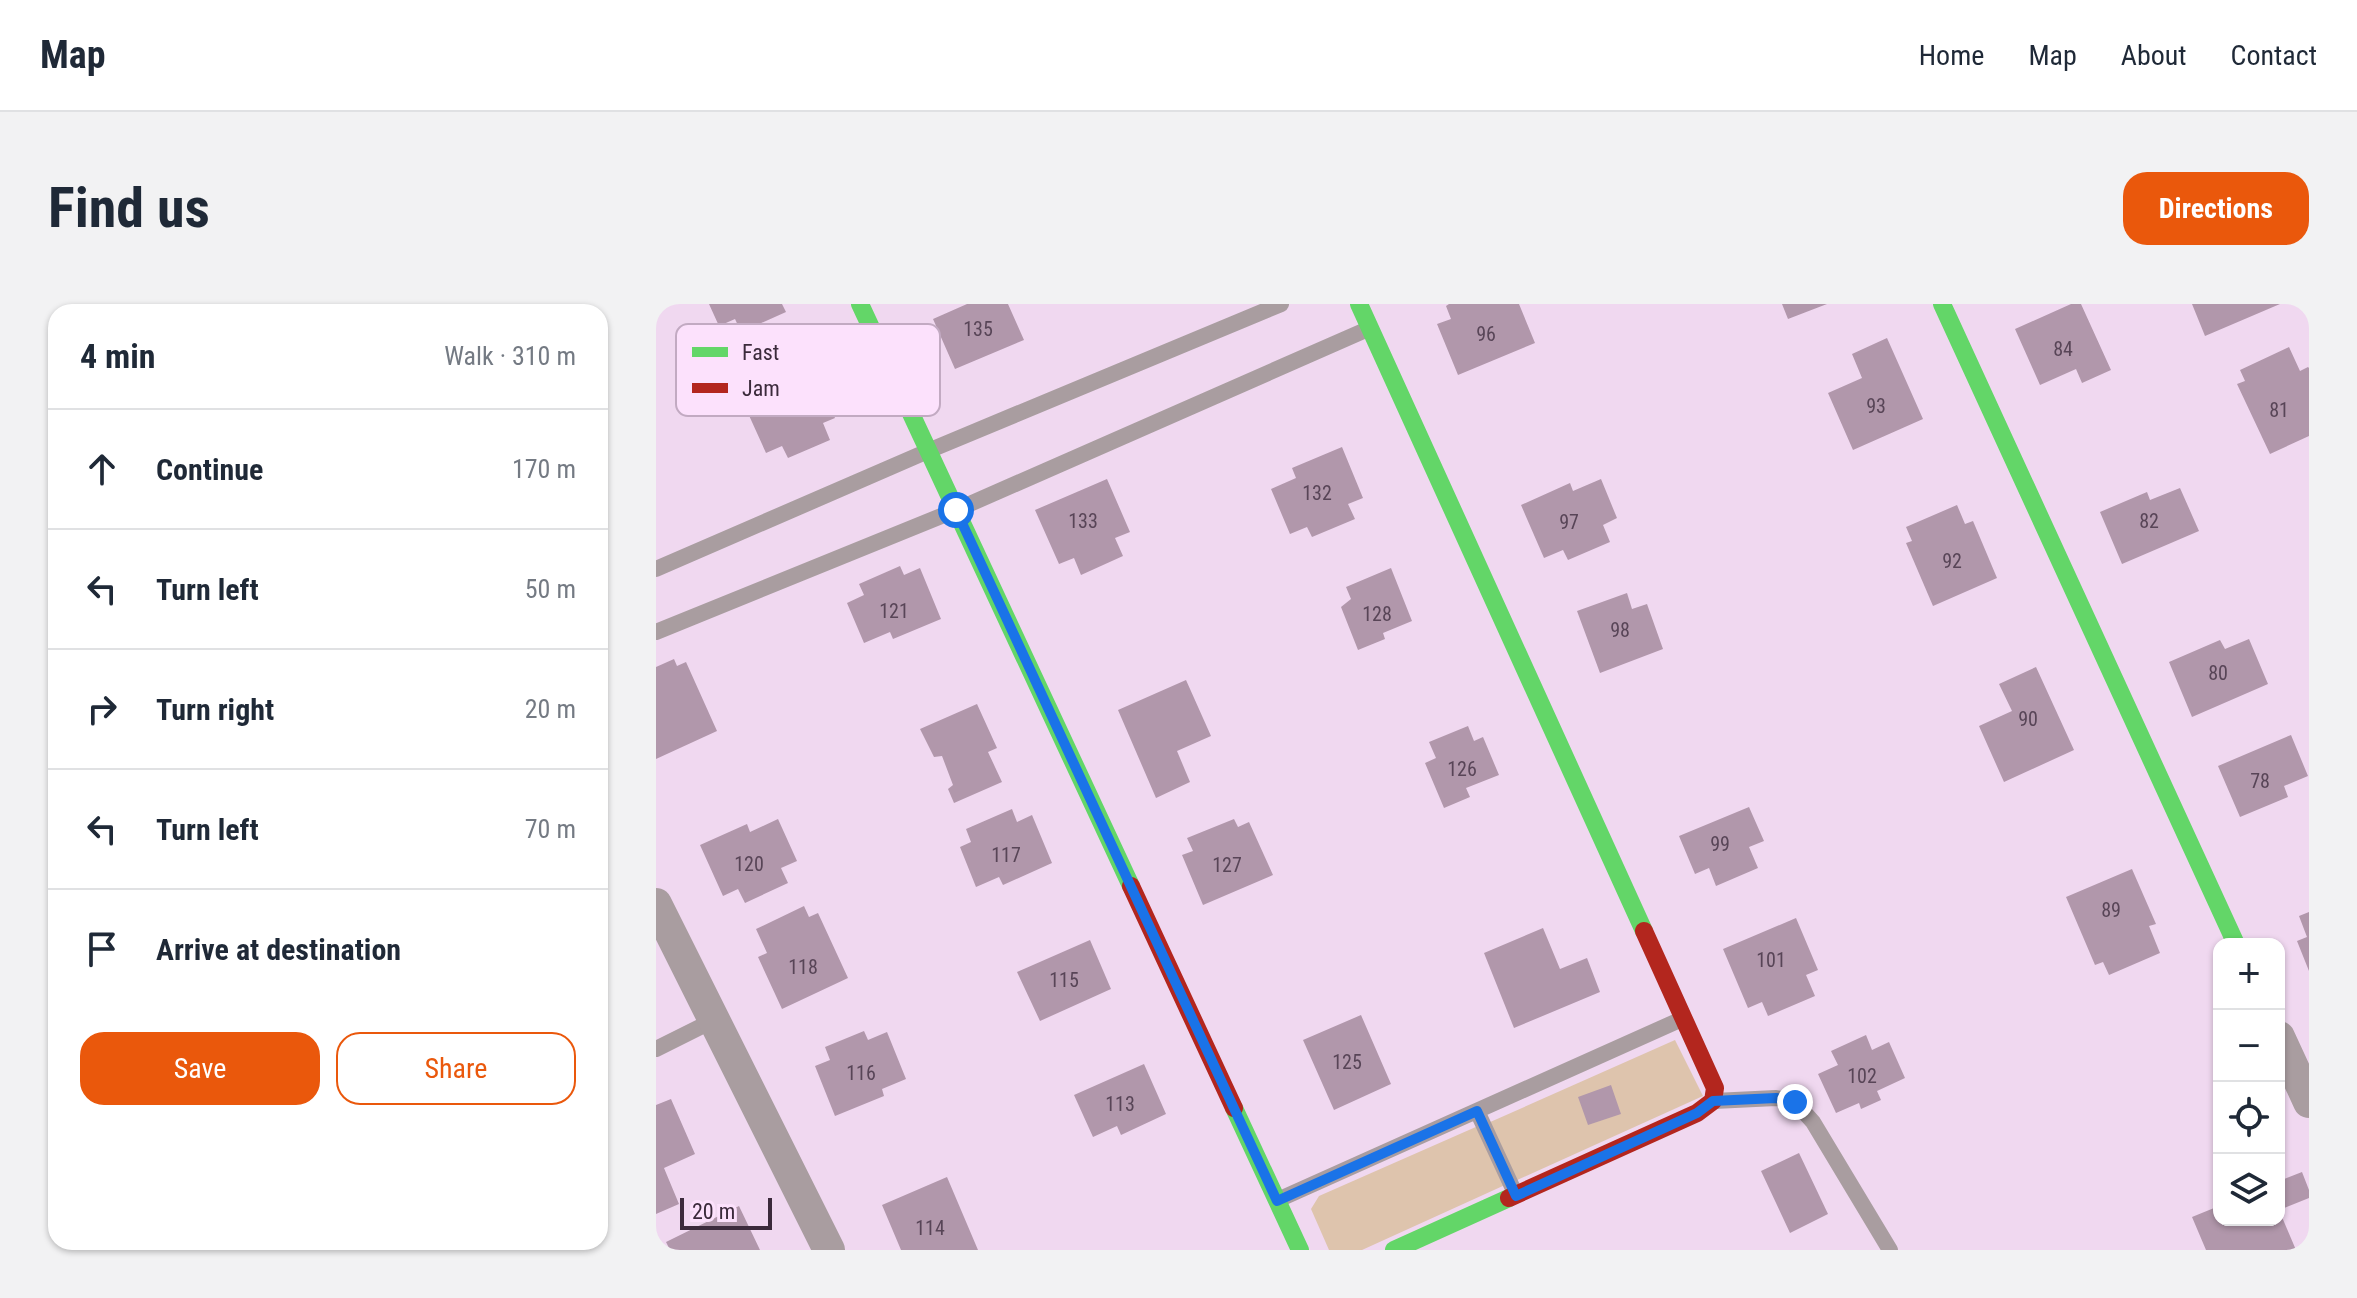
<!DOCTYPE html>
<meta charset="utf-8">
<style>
body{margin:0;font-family:"Roboto Condensed",sans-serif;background:#f2f2f3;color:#1f2937}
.controls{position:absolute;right:24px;bottom:24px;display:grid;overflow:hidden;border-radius:16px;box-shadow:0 2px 6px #0004}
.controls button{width:72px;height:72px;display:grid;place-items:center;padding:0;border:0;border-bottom:2px solid #e0e1e3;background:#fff;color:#1f2937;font:40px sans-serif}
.scale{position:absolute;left:24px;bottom:20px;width:92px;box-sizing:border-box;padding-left:8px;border:4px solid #3b2a3b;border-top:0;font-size:22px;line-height:28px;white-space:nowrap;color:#3b2a3b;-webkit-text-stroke:6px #fce1fc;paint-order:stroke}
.stop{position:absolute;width:24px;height:24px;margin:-18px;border:6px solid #1a73e8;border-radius:50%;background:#fff}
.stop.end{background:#1a73e8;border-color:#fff;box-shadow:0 2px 8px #0008}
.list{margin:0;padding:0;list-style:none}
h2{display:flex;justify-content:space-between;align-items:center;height:104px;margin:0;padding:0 32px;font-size:34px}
h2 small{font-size:26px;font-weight:400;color:#747a83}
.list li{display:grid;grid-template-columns:52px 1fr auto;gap:24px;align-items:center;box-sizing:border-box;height:120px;padding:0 32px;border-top:2px solid #e0e1e3}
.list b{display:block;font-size:30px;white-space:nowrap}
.list em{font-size:26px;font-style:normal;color:#747a83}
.actions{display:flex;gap:16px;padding:24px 32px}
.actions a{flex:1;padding:18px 0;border:2px solid #ea580c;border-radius:24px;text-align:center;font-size:28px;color:#ea580c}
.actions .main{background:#ea580c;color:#fff}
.icon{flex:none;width:44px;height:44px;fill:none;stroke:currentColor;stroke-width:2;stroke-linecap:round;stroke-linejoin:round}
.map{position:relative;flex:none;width:1653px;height:946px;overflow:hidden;border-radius:24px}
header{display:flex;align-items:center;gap:48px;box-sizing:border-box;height:112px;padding:0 40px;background:#fff;border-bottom:2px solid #e0e1e3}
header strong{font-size:38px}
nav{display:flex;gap:44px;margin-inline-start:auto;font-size:28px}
.intro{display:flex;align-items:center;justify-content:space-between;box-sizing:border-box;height:192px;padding:0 48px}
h1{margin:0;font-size:56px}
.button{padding:20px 36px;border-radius:24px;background:#ea580c;color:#fff;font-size:28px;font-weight:700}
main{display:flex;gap:48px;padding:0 48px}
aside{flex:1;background:#fff;border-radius:24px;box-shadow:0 2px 6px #0004}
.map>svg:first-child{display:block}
</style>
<header>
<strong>Map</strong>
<nav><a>Home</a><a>Map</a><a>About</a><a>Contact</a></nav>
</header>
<div class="intro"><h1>Find us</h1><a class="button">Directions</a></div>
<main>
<aside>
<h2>4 min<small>Walk · 310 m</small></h2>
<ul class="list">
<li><svg class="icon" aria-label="ahead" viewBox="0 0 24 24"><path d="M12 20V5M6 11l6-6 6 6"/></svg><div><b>Continue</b></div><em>170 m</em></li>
<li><svg class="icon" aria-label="left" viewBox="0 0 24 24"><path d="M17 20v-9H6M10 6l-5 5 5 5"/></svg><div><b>Turn left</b></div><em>50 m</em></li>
<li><svg class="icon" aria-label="right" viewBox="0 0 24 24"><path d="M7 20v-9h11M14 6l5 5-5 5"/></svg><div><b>Turn right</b></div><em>20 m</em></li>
<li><svg class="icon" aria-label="left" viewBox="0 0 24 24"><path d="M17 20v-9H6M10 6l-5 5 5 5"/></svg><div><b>Turn left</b></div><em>70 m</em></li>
<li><svg class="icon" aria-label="arrive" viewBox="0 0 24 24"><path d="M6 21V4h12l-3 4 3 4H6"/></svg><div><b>Arrive at destination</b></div></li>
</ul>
<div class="actions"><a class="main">Save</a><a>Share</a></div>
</aside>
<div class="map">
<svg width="1653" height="946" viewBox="0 0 1653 946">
<rect width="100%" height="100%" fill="#f0d8f0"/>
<!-- green -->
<path fill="#dec4ad" d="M1019,736L1047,792L859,877L832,819Z
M822,822L849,881L706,946H673L655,905L663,892Z"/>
<!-- building -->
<path fill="#b197ab" d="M53,0H126L130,8L85,28L79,15L63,22Z
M311,0H352L368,36L299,65L277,15Z
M793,0H863L879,39L802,71L781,20L795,15L790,2Z
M1126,0H1171L1132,15Z
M1415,0H1425L1455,66L1426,79L1420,65L1384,81L1359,25Z
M1536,0H1624L1549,32Z
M1231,34L1267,115L1197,146L1172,89L1206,74L1196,50Z
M1633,43L1644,67L1652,63L1653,64V132L1614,150L1581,80L1589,77L1584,66Z
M157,65L179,114L167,119L174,136L132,154L126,142L110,149L91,107L118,95L113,84Z
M686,143L707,194L692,200L699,215L656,233L651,223L634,230L615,185L640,174L636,164Z
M451,175L474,228L459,234L467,252L425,271L418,254L403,260L379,206Z
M945,175L961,214L947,221L954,238L912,256L907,246L888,254L865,201L914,179L917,187Z
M1524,184L1543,227L1466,260L1444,208L1491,188L1494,196Z
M1301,201L1309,220L1317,217L1341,274L1277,302L1250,239L1256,237L1250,223Z
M244,262L248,271L264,264L285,315L237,335L234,328L208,339L191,299L208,291L203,280Z
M735,264L756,317L727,329L729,335L702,346L685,303L695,295L690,283Z
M971,289L976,305L991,300L1007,345L944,369L921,307Z
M1593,335L1612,380L1536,413L1513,358L1564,336L1569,345Z
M18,355L21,362L30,358L61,427L0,455V363Z
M1380,363L1418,446L1348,478L1323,422L1356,407L1343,380Z
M530,376L555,432L521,447L534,478L500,494L462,406Z
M321,400L341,444L332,448L346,478L298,499L292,485L297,481L286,452L278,453L264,425Z
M812,422L818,437L827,433L843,471L810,484L814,493L788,504L769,459L780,454L773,438Z
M1635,431L1652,472L1628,482L1632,493L1584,513L1562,462Z
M1093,503L1108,537L1093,543L1102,564L1060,582L1053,564L1039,570L1023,532Z
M356,505L361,518L376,511L396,559L347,581L343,573L320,583L304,543L315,538L310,525Z
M122,515L141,557L125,564L132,579L89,599L82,585L67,592L44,541L91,520L94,528Z
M578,515L582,523L593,518L617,571L547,601L526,551L537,547L531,534Z
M1476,565L1500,620L1493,622L1504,649L1453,671L1447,658L1439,661L1410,593Z
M148,602L153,613L162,609L192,674L126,705L102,653L111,649L100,625Z
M1653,608V667L1641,637L1651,633L1643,612Z
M1140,614L1162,666L1150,671L1159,692L1112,712L1106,698L1092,704L1067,645Z
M887,624L904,665L931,654L944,688L858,724L828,649Z
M434,636L455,685L384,717L361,668Z
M705,711L735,780L678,806L647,736Z
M208,727L212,736L231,728L250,775L226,785L228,792L179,812L159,762L174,756L169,743Z
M1210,731L1216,746L1233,738L1249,774L1221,787L1225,796L1205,805L1203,799L1180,809L1162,770L1182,761L1175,747Z
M488,760L510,810L465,831L461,822L437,833L418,791Z
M955,781L965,810L932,821L922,793Z
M15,795L39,850L8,864L23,900L0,910V801Z
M1143,849L1172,910L1134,929L1105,867Z
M1646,868L1653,886V894L1623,906L1640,946H1550L1536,913L1563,902V916H1623V877Z
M291,873L322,946H245L226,901Z
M83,902L104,946H14L10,938Z"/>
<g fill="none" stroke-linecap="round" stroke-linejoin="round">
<!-- lane -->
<path stroke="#a99da0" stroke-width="16" d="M0,265L272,147L625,0
M0,328L300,206L712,25
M0,745L58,716
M1058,797L1120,794L1139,798L1157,818L1234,946
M821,807L859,889
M624,895L1026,715"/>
<!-- street -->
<path stroke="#a99da0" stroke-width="32" d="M0,600L173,946
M1623,733L1653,798"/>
<!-- fast -->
<path stroke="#63d668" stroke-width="18" d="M204,0L475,582
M703,0L988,627
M1286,0L1580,640
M578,804L644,946
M738,946L853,894"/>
<!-- jam -->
<path stroke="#b3261e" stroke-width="18" d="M475,582L578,804
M853,894L1041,809L1057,797L1059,784L988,627"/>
</g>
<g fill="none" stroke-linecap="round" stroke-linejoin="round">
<!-- route -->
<path stroke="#1a73e8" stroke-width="10" d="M300,206L621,897L821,807L860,892L1041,809L1057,797L1120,794L1139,798"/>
</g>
<g text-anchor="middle" stroke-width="8" stroke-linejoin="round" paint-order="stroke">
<!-- number labels -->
<g font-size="20" fill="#584557">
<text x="322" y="32">135</text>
<text x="830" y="37">96</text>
<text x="1407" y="52">84</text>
<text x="1220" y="109">93</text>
<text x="1623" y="113">81</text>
<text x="661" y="196">132</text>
<text x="427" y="224">133</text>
<text x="1493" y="224">82</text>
<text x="913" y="225">97</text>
<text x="1296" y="264">92</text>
<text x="238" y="314">121</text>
<text x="721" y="317">128</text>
<text x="964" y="333">98</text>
<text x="1562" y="376">80</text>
<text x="1372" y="422">90</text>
<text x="806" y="472">126</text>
<text x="1604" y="484">78</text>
<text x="1064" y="547">99</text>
<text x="350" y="558">117</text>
<text x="93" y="567">120</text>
<text x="571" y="568">127</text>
<text x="1455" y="613">89</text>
<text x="1115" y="663">101</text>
<text x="147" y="670">118</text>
<text x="408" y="683">115</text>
<text x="691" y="765">125</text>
<text x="205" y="776">116</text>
<text x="1206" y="779">102</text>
<text x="464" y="807">113</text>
<text x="274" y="931">114</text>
</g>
</g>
<!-- legend -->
<rect x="20" y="20" width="264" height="92" rx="12" fill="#fce1fc" stroke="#c2aac2" stroke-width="2"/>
<rect x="36" y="43" width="36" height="10" fill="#63d668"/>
<rect x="36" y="79" width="36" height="10" fill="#b3261e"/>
<g font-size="22" fill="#3b2a3b">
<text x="86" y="56">Fast</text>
<text x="86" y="92">Jam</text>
</g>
</svg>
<div class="controls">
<button>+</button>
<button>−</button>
<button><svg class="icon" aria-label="locate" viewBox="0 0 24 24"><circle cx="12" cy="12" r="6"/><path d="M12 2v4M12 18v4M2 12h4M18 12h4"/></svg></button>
<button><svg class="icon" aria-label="layers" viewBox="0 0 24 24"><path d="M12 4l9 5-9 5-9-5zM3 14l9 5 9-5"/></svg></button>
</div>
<div class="scale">20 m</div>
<div class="stop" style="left:300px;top:206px"></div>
<div class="stop end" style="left:1139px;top:798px"></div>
</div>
</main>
